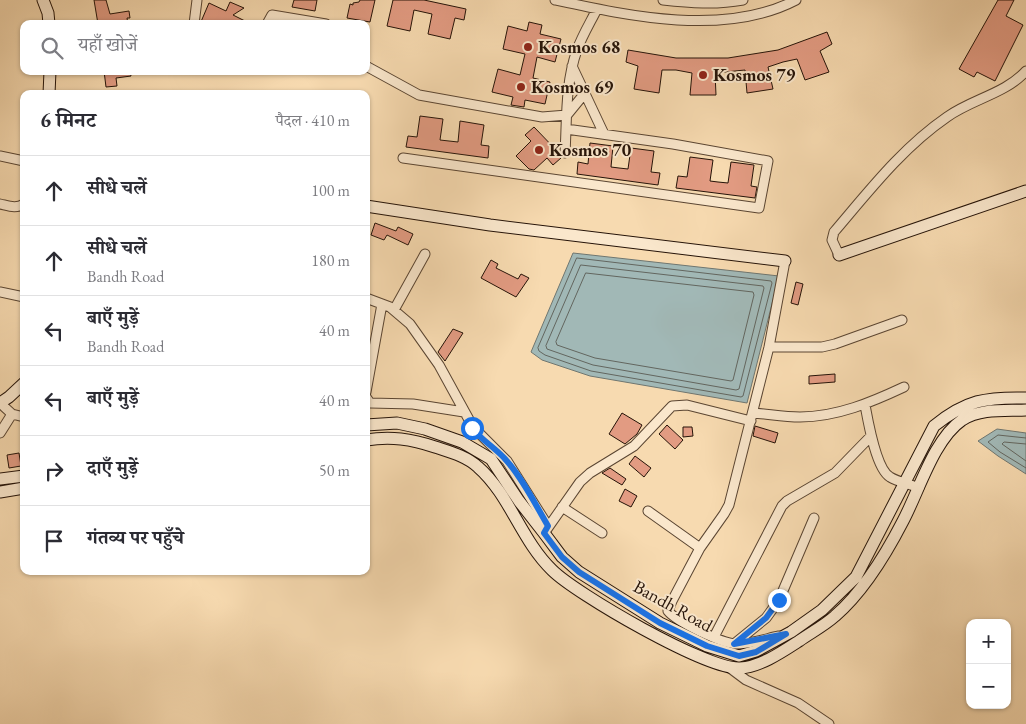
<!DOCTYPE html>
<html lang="hi">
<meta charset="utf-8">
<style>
body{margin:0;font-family:"EB Garamond","Noto Serif Devanagari",serif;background:#f7f7f7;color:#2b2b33}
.controls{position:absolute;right:15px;bottom:15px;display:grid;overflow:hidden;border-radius:10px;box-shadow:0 1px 4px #0004}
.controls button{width:45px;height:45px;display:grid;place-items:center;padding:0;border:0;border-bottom:1px solid #e1e1e2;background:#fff;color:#2b2b33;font:25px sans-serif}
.stop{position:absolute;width:15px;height:15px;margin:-11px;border:4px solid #1a73e8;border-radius:50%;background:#fff}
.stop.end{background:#1a73e8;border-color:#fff;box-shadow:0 1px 5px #0008}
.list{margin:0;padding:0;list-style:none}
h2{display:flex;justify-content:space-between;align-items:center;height:65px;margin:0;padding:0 20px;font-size:21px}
h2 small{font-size:16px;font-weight:400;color:#7c7c81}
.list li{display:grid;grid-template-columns:32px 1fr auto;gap:15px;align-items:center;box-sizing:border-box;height:70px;padding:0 20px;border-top:1px solid #e1e1e2}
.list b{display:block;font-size:19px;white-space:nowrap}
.list p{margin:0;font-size:16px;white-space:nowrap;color:#7c7c81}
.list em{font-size:16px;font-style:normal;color:#7c7c81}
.icon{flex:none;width:28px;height:28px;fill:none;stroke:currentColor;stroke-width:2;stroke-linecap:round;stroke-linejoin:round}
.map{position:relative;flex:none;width:1026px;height:724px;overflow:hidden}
.search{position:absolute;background:#fff;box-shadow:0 1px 4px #0004;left:20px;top:20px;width:350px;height:55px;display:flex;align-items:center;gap:12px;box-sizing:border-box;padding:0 18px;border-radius:10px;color:#7c7c81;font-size:19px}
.panel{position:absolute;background:#fff;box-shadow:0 1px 4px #0004;left:20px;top:90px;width:350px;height:485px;border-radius:10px}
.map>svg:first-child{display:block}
</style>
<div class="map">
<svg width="1026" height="724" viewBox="0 0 1026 724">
<rect width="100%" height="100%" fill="#f7dab0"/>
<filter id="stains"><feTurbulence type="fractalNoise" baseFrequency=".004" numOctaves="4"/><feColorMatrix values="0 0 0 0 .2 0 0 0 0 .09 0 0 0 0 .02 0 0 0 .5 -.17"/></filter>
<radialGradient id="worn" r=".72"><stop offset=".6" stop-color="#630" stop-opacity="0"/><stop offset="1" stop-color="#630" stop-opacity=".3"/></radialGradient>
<!-- water -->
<path fill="#a1b8b6" stroke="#6f7670" d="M573,253L779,276L747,403L590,376L542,360L531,352Z
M997,429L1026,433V474L998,456L978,441Z"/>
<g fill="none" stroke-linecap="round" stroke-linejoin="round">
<!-- shore -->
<path stroke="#63665f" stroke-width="1" d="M577,258L771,281L772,283L743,396L741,397L591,371L545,355L539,351L538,348Z
M581,265L763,286L764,288L739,389L736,390L593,365L547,349L546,346Z
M586,273L753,292L754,295L733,380L731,381L595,358L557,345L556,342Z
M1026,438L998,435L988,442L1000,452L1026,468
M1026,444L1004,442L1002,444L1026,461"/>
</g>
<!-- building -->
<path fill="#e29b82" stroke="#251308" d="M94,0H106L110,14L129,11L130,18H127L128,24H98Z
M294,0H317L315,11L292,7Z
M360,0H375L370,22L347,18L350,4L353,5V3L359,2Z
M393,0H424L466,9L464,20L455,18L450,39L428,34L432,14L414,10L410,31L387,26Z
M998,0H1014L1006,16L1023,25L995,81L977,72L974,77L959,69Z
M230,2L244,8L233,15L251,24H200L209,3L226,11Z
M529,22L542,25L540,34L561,39L555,62L537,57L533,78L550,82L545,104L525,100L524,107L511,105L513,97L492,92L498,69L520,75L525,54L503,49L508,26L527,31Z
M827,32L832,44L820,51L829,72L805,80L797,59L783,62L768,67L773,89L747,93L745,70L715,73L716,95H690L692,73L676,70H662L659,93L634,89L638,66L626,62L628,50L676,58H728L778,50Z
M104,71H130L131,76L116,78L117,86L106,87Z
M420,116L443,119L440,140L458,142L460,121L484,125L481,145L489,146L488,158L406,147L408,136L417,137Z
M534,127L559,153L561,158L553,165L547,158L534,170L529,169L516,156L531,141L525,135Z
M590,143L613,146L611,167L619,168L628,169L631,148L654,151L651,172L660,173L658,185L577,174L578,162L588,164Z
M690,157L713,160L710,181L718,182L728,183L731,162L754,165L751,186L757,187L755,198L676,188L678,176L687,177Z
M375,223L396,231L398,227L413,234L408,245L387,235L384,240L371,235Z
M491,260L498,264L496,268L518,279L521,274L529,278L516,297L481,278Z
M796,282L803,284L798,305L791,303Z
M453,329L463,333L445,361L438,352Z
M835,374V382L809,384V376Z
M622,413L642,425L637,434L625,444L609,434Z
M667,425L683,440L675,449L659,434Z
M755,426L778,433L775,443L753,436Z
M683,427H692L693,436L683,437Z
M19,453L21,466L9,468L7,455Z
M635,456L651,468L644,477L629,464Z
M610,468L626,479L622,485L602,473Z
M625,489L637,496L631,507L619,501Z"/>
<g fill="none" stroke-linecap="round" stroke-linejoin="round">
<!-- street casing -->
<g stroke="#5a4532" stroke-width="11">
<path id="street" d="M555,0C629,16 725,37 796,0
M663,0C690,3 716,5 743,0
M194,24L197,0
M267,24L272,15L326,24
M366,66L419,95L542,117L567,115L585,93
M572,66L604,134
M565,153C567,119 565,84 577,50C582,36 590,23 597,9
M0,156L24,161
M403,158L759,208L768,161L673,144L566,129
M0,204C9,206 16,209 24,204
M839,255L832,240L834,232C869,191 902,148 947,117C972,99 1005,94 1026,71
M0,292L24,297
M366,298L390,307L410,324L439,365L473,427L507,461L548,526
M394,310L425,254
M769,347H822L835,344L902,320
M366,392L382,304
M366,397L370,403L413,404L464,412
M0,403L12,414L24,417
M865,405C868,421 876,469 890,477C898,482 910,484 919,488
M753,413C768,414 784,417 800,417C837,417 872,402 904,387
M0,433L12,414
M562,507L602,533
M648,511L700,548
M547,529L580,482L590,473L634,446L672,406L687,405L751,421
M779,636C765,639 750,644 736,644C721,643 677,622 668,611L672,601L700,548L724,514L729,505L769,347L785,261
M714,637L782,506L787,501L835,473L871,436
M734,644L766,618L779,600L814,518
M730,668L746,680L798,703L829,724"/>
</g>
<!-- secondary casing -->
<g stroke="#251308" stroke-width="13">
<path id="secondary" d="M43,0L48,13L49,24
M49,94L50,71
M366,206L490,225L785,261
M839,255L1026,191
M0,403L9,397L24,383
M366,425L397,423L425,429L462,442L491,459L519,501L544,533L562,557L579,572L660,623L707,646L739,656L756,651L791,632L822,610L856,577L934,426C966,400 986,397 1026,398
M366,440C391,436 411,439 435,447C450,452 466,456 478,467C510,495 521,540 552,570C576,594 707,670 740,668C760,667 782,652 799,641C810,633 824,626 835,616C863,592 886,554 903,521C919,491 934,439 962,420C981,408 1005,411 1026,410
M0,479L24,476
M0,492L24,488"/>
</g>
<!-- street -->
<use href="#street" stroke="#fae7cc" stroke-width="9"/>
<!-- secondary -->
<use href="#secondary" stroke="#fae7cc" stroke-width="11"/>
</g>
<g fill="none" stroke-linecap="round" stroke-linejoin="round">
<!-- route -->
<path stroke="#1a73e8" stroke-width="6" d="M472,428C481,440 496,448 506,460C523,479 535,504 548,526L544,533L562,557L579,572L660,623L707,646L739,656L756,652L786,634L734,644L766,618L779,600"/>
</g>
<!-- markers -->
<g fill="#8f2418" stroke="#fae7cc" stroke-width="2">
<circle cx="528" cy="47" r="5"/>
<circle cx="703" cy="75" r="5"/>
<circle cx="521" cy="87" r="5"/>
<circle cx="539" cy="150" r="5"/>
</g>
<g text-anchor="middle" stroke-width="4" stroke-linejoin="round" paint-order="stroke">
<!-- poi labels -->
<g font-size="18" font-weight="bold" fill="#251308" stroke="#fae7cc" text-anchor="start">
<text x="538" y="53">Kosmos 68</text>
<text x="713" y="81">Kosmos 79</text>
<text x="531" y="93">Kosmos 69</text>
<text x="549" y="156">Kosmos 70</text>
</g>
<!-- street labels -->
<g font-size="18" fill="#251308" stroke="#fae7cc">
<text transform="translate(673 606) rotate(29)" y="6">Bandh Road</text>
</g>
</g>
<rect width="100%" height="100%" filter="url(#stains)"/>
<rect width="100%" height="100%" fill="url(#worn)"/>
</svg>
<div class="controls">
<button>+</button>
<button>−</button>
</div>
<div class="stop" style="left:472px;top:428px"></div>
<div class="stop end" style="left:779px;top:600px"></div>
<div class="search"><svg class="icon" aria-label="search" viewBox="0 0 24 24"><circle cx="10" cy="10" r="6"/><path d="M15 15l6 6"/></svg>यहाँ खोजें</div>
<section class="panel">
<h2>6 मिनट<small>पैदल · 410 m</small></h2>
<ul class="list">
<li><svg class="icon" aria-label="ahead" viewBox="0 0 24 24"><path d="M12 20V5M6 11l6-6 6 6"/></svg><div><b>सीधे चलें</b></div><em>100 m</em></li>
<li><svg class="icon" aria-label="ahead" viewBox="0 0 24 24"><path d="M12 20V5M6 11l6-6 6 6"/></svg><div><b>सीधे चलें</b><p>Bandh Road</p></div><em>180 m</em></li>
<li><svg class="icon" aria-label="left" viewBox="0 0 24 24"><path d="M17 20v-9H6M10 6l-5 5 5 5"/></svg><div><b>बाएँ मुड़ें</b><p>Bandh Road</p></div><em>40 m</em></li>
<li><svg class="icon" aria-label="left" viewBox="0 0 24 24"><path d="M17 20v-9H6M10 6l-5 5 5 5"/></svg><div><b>बाएँ मुड़ें</b></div><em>40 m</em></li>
<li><svg class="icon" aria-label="right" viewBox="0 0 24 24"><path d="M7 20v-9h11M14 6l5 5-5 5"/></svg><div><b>दाएँ मुड़ें</b></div><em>50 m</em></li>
<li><svg class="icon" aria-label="arrive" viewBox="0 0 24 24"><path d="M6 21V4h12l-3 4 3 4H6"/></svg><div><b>गंतव्य पर पहुँचे</b></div></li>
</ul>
</section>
</div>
